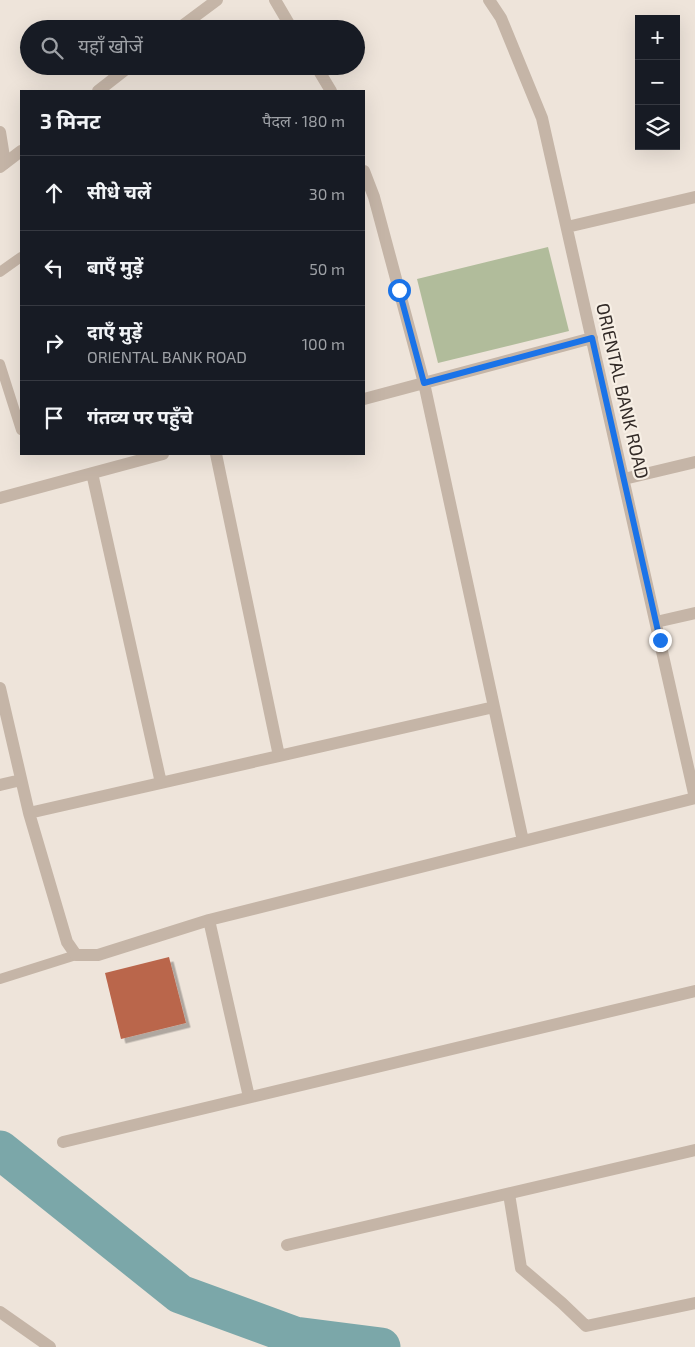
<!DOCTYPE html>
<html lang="hi">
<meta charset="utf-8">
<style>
body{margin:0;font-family:"Exo 2","Noto Sans Devanagari",sans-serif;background:#20242c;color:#f1f3f6}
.controls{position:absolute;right:15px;top:15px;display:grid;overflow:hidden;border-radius:0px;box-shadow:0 5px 20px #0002}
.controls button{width:45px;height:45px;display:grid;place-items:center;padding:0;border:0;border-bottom:1px solid #363941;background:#171b24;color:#f1f3f6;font:25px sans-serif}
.stop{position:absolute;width:15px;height:15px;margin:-11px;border:4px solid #1a73e8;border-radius:50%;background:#fff}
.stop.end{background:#1a73e8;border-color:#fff;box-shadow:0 1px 5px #0008}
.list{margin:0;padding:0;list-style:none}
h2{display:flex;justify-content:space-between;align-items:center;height:65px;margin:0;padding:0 20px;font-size:21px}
h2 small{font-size:16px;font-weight:400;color:#9ea1a6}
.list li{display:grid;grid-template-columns:32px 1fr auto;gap:15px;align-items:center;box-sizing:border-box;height:75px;padding:0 20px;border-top:1px solid #363941}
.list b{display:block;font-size:19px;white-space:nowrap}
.list p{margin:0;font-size:16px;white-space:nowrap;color:#9ea1a6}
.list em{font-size:16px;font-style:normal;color:#9ea1a6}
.icon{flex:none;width:28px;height:28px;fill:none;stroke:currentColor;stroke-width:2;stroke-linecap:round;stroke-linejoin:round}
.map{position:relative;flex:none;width:695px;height:1347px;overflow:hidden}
.search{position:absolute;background:#171b24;box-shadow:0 5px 20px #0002;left:20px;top:20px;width:345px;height:55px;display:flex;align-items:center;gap:12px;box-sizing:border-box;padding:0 18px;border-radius:28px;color:#9ea1a6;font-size:19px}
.panel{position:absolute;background:#171b24;box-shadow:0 5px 20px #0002;left:20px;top:90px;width:345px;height:365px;border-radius:0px}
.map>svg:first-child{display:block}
</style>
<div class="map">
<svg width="695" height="1347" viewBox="0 0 695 1347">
<defs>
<filter id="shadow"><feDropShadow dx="4.5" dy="4.5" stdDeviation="0" flood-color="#0004"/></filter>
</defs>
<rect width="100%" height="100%" fill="#eee4da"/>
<!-- green -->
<path fill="#b1bc9b" d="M548,247L569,331L438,363L417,279Z"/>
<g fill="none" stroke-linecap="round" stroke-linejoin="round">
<!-- river -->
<path stroke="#7ba7a9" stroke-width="39" d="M0,1150L180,1294L295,1336L381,1347"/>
</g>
<!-- building -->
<path fill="#ba664c" filter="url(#shadow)" d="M169,957L186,1023L121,1039L105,973Z"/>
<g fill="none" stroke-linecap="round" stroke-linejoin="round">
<!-- service -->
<path stroke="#c5b5a7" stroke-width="10" d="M0,272L21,257
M0,364L21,430
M0,979L76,955"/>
<!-- minor -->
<path stroke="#c5b5a7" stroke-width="12" d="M275,0L292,29
M489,0L501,18L542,118L695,798
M316,66L331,91
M0,132L5,163
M364,171L374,197L424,383L523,841
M567,227L695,197
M364,399L592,338
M216,454L279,756
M92,473L161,783
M624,479L695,462
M0,498L163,454
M656,622L695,613
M0,688L29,813L67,942L76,955H98L209,920L695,798
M0,785L21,780
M29,813L494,707
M209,920L249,1097
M63,1142L695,991
M509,1194L521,1268L562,1303L586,1326L695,1303
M287,1245L695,1150
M0,1312L50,1347"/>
<!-- tertiary -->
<path stroke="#c5b5a7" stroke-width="12" d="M178,29L217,0
M98,91L130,66
M0,167L21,151"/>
</g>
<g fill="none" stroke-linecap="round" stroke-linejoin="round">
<!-- route -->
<path stroke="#1a73e8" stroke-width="6" d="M399,290L424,383L592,338L660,640"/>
</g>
<g text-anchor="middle" stroke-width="4.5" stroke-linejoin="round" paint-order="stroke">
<!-- street labels -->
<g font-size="18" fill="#322a27" stroke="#f7efe5">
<text transform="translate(622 391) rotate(77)" y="6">ORIENTAL BANK ROAD</text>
</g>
</g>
</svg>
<div class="controls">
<button>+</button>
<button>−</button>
<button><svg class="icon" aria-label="layers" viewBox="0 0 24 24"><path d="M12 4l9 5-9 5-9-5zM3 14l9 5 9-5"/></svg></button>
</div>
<div class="stop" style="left:399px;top:290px"></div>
<div class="stop end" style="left:660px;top:640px"></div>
<div class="search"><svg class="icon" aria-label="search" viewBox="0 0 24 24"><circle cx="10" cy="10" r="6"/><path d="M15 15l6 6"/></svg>यहाँ खोजें</div>
<section class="panel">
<h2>3 मिनट<small>पैदल · 180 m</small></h2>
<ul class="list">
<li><svg class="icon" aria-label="ahead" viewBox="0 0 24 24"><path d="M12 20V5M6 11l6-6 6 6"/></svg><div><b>सीधे चलें</b></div><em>30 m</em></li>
<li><svg class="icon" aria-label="left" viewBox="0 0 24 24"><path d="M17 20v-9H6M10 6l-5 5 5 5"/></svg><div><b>बाएँ मुड़ें</b></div><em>50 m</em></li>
<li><svg class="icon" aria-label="right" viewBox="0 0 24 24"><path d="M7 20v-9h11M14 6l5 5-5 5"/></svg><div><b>दाएँ मुड़ें</b><p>ORIENTAL BANK ROAD</p></div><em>100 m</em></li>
<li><svg class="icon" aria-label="arrive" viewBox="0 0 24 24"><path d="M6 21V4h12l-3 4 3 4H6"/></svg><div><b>गंतव्य पर पहुँचे</b></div></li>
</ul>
</section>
</div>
